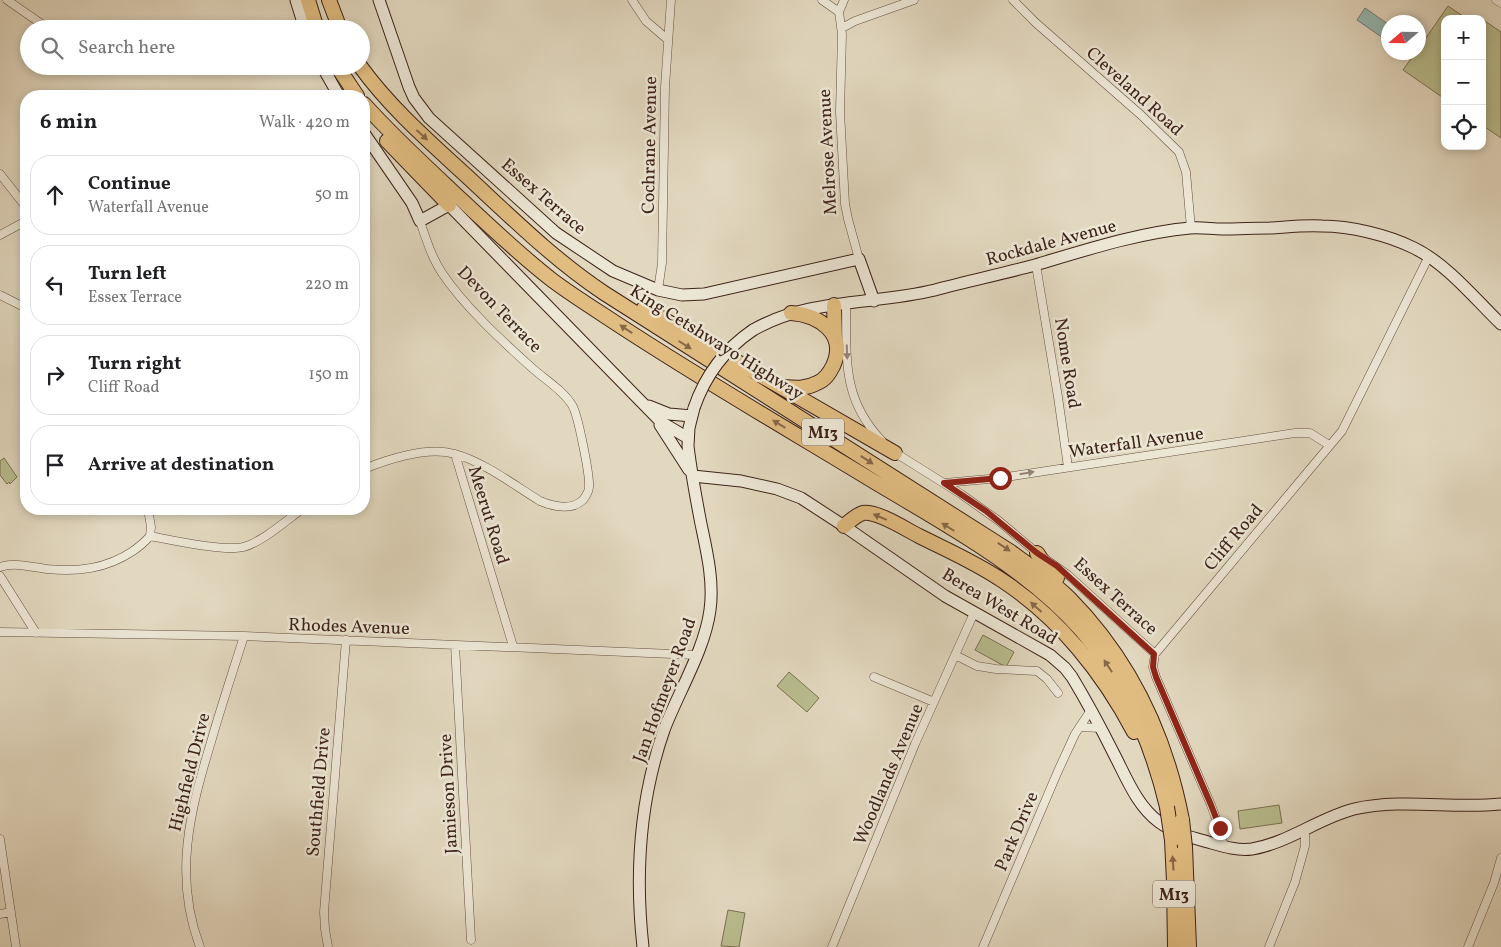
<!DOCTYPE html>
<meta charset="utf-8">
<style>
body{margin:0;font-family:Vollkorn,serif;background:#f6f6f6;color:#202124}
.controls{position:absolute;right:15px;top:15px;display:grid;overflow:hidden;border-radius:10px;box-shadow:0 2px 8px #0003}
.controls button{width:45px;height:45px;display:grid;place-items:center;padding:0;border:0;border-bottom:1px solid #e0e0e0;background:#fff;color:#202124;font:25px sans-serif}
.compass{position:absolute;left:1381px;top:15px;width:45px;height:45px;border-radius:50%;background:#fff;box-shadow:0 2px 8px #0003;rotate:250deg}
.stop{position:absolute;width:15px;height:15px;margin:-11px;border:4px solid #8f2418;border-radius:50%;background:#fff}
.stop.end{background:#8f2418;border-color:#fff;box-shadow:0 1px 5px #0008}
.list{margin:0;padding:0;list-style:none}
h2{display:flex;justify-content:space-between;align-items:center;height:65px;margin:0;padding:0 20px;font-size:21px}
h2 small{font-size:16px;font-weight:400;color:#757577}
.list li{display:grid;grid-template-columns:32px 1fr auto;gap:15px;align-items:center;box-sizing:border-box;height:80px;margin:0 10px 10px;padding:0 10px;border:1px solid #e0e0e0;border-radius:20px}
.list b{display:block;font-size:19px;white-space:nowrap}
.list p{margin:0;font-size:16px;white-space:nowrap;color:#757577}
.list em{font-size:16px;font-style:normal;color:#757577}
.icon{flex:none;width:28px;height:28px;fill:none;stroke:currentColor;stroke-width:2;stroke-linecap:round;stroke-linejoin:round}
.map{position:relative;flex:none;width:1501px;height:947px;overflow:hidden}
.search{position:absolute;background:#fff;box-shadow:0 2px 8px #0003;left:20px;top:20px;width:350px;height:55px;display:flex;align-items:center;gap:12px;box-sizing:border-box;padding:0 18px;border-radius:28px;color:#757577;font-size:19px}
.panel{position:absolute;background:#fff;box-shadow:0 2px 8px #0003;left:20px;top:90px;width:350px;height:425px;border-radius:20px}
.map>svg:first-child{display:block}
</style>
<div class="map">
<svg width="1501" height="947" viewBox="0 0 1501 947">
<rect width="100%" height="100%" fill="#e2d8bf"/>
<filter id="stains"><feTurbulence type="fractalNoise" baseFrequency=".004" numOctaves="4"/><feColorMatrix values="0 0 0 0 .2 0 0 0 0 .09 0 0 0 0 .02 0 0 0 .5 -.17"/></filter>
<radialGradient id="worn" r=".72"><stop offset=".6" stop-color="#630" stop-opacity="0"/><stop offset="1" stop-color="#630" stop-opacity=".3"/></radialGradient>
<!-- green -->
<path fill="#b9bd8e" stroke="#7c7054" d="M1448,6L1467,19H1445V99L1403,70L1415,53L1418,52L1419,48Z
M1482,19L1501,32V138L1482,125Z
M4,458L17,477L10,484L9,482L7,484L0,475V461Z
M983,635L1014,652L1006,667L975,650Z
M789,672L819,698L807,712L777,686Z
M1279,805L1282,823L1240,829L1238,811Z
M728,910L745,913L739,947L721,946Z"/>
<!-- water -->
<path fill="#95b9b3" stroke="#727d75" d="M1365,8L1388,24V30L1383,38L1357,20Z"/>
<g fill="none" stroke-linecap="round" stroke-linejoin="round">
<!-- street casing -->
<g stroke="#675042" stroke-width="9">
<path id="street" d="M7,0L46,27
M632,0L646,21L667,39
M822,0L839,12
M1013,0L1036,23L1141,115L1179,152L1186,172L1191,228
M1496,0L1501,3
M839,12L842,34L840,112L845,204L848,219L859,259
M839,12L844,0
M842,28L855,21L914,0
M0,174L26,207
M0,235L26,221
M1036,265L1058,397L1068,467
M658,290L662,263L665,87L671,0
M0,295L26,308
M846,303C847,358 841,398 882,441
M894,452L961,494L999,521L1037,553L1068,575L1155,654
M455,454L513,646
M364,469C389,459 427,446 455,454C484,462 514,485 540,501C552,506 571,511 583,500C586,496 589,492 589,487C590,476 578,414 572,405C563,390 544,379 531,367C501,340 465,307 442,273C432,258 426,239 420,221
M944,483L1000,478L1295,433H1310L1329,445
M148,509L151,527L150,536
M150,536C171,540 225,552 243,547C261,543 287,520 302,509
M0,567C15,562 31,567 47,569C78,572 106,569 133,551C140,546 145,542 150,536
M0,576L36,633
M0,632L244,636L696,655
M455,645L471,940
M955,655L977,666L996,669L1037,671L1047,679L1058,693
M874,677L934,702
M1080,727L1100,728
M0,839L16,947
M1223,846L1222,835L1211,805L1156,677L1153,667L1155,654L1342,431L1429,256
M0,914L11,912
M200,947C173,876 190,811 211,742C221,707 233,671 244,636
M328,947L325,929L324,912L346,640
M832,947L915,744L974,613
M983,947L1058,771L1075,734L1091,710
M1269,947L1295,882L1305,846V829
M1468,947L1494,883L1501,858"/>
</g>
<!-- secondary casing -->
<g stroke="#3e2319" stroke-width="13">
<path id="secondary" d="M296,0L305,29
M379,0L409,87L414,98L429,118L556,233L613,271L658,290L682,295L704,294L859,259L874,301
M322,66L339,96
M364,133L412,203L420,221L449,205L661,422L688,438
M753,330C809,298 873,305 935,290C968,281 1002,274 1035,265C1086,250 1137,233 1190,228C1201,227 1212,229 1222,229C1238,229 1254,228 1270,228C1287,227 1305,225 1322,226C1350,226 1388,235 1414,248C1447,264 1475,299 1501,324
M649,406L669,414L692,416
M660,425L689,470
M693,476L741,481L777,489L801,498L844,526L945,596L1050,655L1065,668L1072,677C1087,702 1101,728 1114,754C1126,777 1137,806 1159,822C1174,833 1190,837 1208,842C1222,846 1237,851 1252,849C1288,843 1319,818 1354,809C1403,798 1452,809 1501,804
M643,947C635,875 640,799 664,730C678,693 705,649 710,610C714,582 707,552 701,524C696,498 691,472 688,446L689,428L694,408"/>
</g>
<!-- highway casing -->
<g stroke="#3e2319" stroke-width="16">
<path id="highway" d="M308,0L317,29
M329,0L340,29
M337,66L357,96
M360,66C392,110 432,144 471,180C514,220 556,261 604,293L1011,552C1031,567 1052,581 1070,599C1130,660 1166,737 1182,820
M364,104C391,134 420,161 450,189C483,220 516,252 552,280C568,292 585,303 602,314C692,374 786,428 878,484C947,525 1029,570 1082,631C1125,682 1152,743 1167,807
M387,141L449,205
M834,305L835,339
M644,308L895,453
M783,387C795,388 806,389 817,383C825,380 829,374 833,366C848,334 819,315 791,313
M844,526C850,521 856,515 863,513C878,511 905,529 919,536C947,550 977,563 1003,581C1059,618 1103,673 1134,732
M1037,553L1045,565L1057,578
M1172,840L1174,881L1175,947
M1185,847L1189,947"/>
</g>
<!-- street -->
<use href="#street" stroke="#ece6d5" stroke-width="8"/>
<!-- secondary -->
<use href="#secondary" stroke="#ece6d5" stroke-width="11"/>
<!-- highway -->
<use href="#highway" stroke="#e1bc80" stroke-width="14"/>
<!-- secondary-bridge casing -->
<g stroke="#3e2319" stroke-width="13" stroke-linecap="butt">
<path id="secondary-bridge" d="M694,408C705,376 725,349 753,330"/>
</g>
<!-- highway-bridge casing -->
<g stroke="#3e2319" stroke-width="16" stroke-linecap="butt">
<path id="highway-bridge" d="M1167,807L1172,840
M1182,820L1185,847"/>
</g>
<!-- secondary-bridge -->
<use href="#secondary-bridge" stroke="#ece6d5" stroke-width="11"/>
<!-- highway-bridge -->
<use href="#highway-bridge" stroke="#e1bc80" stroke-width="14"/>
</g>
<!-- one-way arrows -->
<defs><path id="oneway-solid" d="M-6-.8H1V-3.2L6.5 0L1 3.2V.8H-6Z" transform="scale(1.25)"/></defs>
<g fill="#876847">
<use href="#oneway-solid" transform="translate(422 135) rotate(42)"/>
<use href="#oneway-solid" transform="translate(626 329) rotate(-147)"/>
<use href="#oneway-solid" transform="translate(685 345) rotate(32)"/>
<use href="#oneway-solid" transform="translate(779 424) rotate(-149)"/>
<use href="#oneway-solid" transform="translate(867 460) rotate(33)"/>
<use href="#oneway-solid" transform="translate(880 517) rotate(-157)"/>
<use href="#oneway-solid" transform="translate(948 527) rotate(-148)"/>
<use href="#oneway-solid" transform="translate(1004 547) rotate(33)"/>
<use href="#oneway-solid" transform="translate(1036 607) rotate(-138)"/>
<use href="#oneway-solid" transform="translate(1108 666) rotate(-123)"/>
<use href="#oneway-solid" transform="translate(1173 863) rotate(-94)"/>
</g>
<g fill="#958477">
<use href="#oneway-solid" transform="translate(847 352) rotate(88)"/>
<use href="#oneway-solid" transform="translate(1027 473) rotate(-10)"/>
</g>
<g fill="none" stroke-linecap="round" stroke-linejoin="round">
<!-- route -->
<path stroke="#8f2418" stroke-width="6" d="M1000,478L944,483L986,511L1037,553L1057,566L1154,654L1153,667L1156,677L1211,805L1220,828"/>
</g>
<g text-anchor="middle" stroke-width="5" stroke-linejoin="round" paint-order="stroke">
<!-- shield labels -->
<g fill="#ece6d5" stroke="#725e51" stroke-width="1">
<rect x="802" y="418.5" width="42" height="27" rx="4"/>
<rect x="1153" y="880.5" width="42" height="27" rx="4"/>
</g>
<g font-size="16" font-weight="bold" fill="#3e2319">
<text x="823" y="438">M13</text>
<text x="1174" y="900">M13</text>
</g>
<!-- street labels -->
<g font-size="18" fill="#3e2319" stroke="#ece6d5">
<text transform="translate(1135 91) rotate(42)" y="6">Cleveland Road</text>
<text transform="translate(649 145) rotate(-89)" y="6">Cochrane Avenue</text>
<text transform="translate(827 152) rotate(-93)" y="6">Melrose Avenue</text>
<text transform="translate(544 196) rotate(41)" y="6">Essex Terrace</text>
<text transform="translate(1051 242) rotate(-15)" y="6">Rockdale Avenue</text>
<text transform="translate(500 309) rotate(46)" y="6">Devon Terrace</text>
<text transform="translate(717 342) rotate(32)" y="6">King Cetshwayo Highway</text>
<text transform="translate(1068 363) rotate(81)" y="6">Nome Road</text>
<text transform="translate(1136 442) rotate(-8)" y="6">Waterfall Avenue</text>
<text transform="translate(489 515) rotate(73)" y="6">Meerut Road</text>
<text transform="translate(1233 537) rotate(-50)" y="6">Cliff Road</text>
<text transform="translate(1116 596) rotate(42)" y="6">Essex Terrace</text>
<text transform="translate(1000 606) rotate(31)" y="6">Berea West Road</text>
<text transform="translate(349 626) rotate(2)" y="6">Rhodes Avenue</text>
<text transform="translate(664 690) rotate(-70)" y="6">Jan Hofmeyer Road</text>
<text transform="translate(189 772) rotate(-76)" y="6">Highfield Drive</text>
<text transform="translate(888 774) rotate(-67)" y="6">Woodlands Avenue</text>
<text transform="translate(318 792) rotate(-85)" y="6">Southfield Drive</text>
<text transform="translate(448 794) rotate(-93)" y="6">Jamieson Drive</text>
<text transform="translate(1016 831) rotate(-67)" y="6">Park Drive</text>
</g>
</g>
<rect width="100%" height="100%" filter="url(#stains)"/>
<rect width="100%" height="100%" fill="url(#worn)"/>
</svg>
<div class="controls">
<button>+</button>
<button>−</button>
<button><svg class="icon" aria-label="locate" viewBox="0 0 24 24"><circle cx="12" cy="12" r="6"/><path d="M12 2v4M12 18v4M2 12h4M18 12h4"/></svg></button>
</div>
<svg class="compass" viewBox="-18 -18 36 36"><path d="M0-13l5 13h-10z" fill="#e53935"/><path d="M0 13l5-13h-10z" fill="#757577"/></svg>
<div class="stop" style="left:1000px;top:478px"></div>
<div class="stop end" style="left:1220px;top:828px"></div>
<div class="search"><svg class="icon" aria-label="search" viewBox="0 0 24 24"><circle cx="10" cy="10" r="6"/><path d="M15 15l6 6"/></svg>Search here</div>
<section class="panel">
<h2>6 min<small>Walk · 420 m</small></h2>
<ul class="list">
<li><svg class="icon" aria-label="ahead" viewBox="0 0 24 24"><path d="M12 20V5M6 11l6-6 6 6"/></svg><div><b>Continue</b><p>Waterfall Avenue</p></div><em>50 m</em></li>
<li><svg class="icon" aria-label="left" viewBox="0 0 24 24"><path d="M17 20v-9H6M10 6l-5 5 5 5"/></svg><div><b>Turn left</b><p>Essex Terrace</p></div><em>220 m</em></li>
<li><svg class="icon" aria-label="right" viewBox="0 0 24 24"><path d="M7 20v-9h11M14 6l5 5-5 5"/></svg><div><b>Turn right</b><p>Cliff Road</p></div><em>150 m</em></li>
<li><svg class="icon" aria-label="arrive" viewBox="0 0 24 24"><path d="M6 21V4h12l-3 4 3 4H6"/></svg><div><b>Arrive at destination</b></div></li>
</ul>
</section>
</div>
